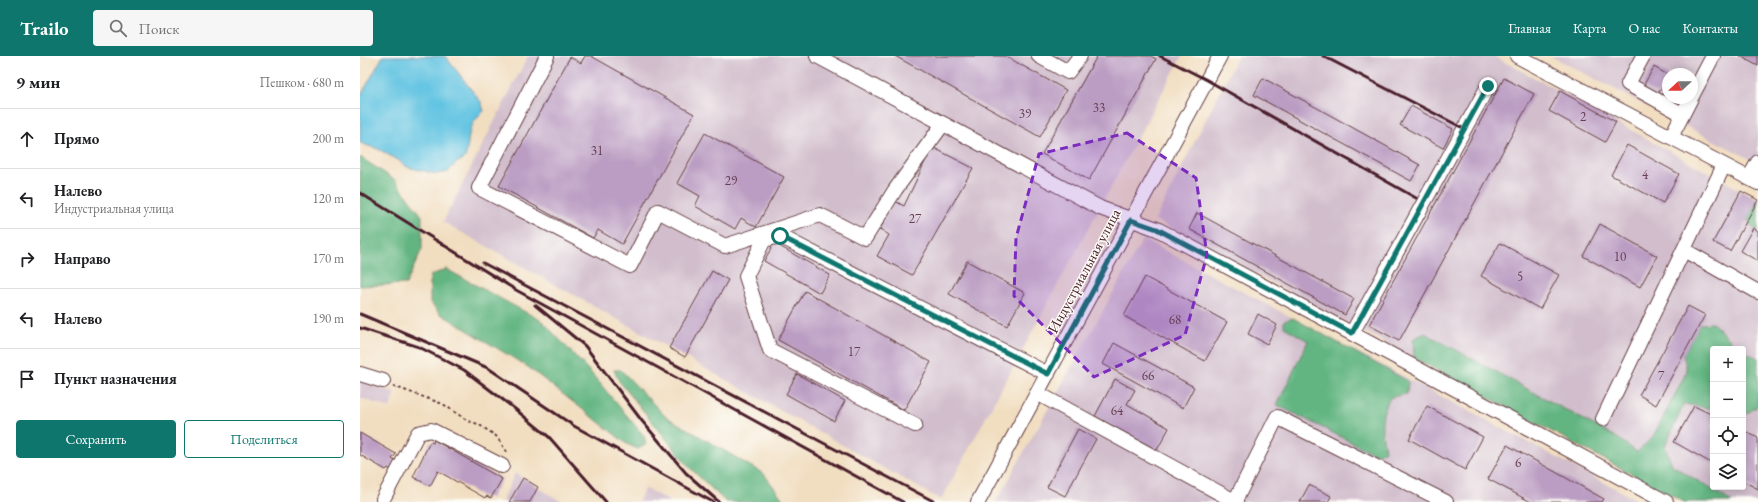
<!DOCTYPE html>
<html lang="ru">
<meta charset="utf-8">
<style>
body{margin:0;font-family:"EB Garamond",serif;background:#f6f6f6;color:#202124}
.controls{position:absolute;right:12px;bottom:12px;display:grid;overflow:hidden;border-radius:4px;box-shadow:0 2px 10px #0003}
.controls button{width:36px;height:36px;display:grid;place-items:center;padding:0;border:0;border-bottom:1px solid #e0e0e0;background:#fff;color:#202124;font:20px sans-serif}
.compass{position:absolute;left:1302px;top:12px;width:36px;height:36px;border-radius:50%;background:#fff;box-shadow:0 2px 10px #0003;rotate:248deg}
.stop{position:absolute;width:12px;height:12px;margin:-9px;border:3px solid #0f766e;border-radius:50%;background:#fff}
.stop.end{background:#0f766e;border-color:#fff;box-shadow:0 1px 4px #0008}
.list{margin:0;padding:0;list-style:none}
h2{display:flex;justify-content:space-between;align-items:center;height:52px;margin:0;padding:0 16px;font-size:17px}
h2 small{font-size:13px;font-weight:400;color:#757577}
.list li{display:grid;grid-template-columns:26px 1fr auto;gap:12px;align-items:center;box-sizing:border-box;height:60px;padding:0 16px;border-top:1px solid #e0e0e0}
.list b{display:block;font-size:15px;white-space:nowrap}
.list p{margin:0;font-size:13px;white-space:nowrap;color:#757577}
.list em{font-size:13px;font-style:normal;color:#757577}
.actions{display:flex;gap:8px;padding:12px 16px}
.actions a{flex:1;padding:9px 0;border:1px solid #0f766e;border-radius:4px;text-align:center;font-size:14px;color:#0f766e}
.actions .main{background:#0f766e;color:#fff}
.icon{flex:none;width:22px;height:22px;fill:none;stroke:currentColor;stroke-width:2;stroke-linecap:round;stroke-linejoin:round}
.map{position:relative;flex:none;width:1398px;height:446px;overflow:hidden}
header{display:flex;align-items:center;gap:24px;box-sizing:border-box;height:56px;padding:0 20px;background:#0f766e;color:#fff}
header strong{font-size:19px}
nav{display:flex;gap:22px;margin-inline-start:auto;font-size:14px}
.search{width:280px;height:36px;background:#f6f6f6;display:flex;align-items:center;gap:10px;box-sizing:border-box;padding:0 14px;border-radius:4px;color:#757577;font-size:15px}
main{display:flex}
aside{flex:1;background:#fff}
.map>svg:first-child{display:block}
</style>
<header>
<strong>Trailo</strong>
<div class="search"><svg class="icon" aria-label="search" viewBox="0 0 24 24"><circle cx="10" cy="10" r="6"/><path d="M15 15l6 6"/></svg>Поиск</div>
<nav><a>Главная</a><a>Карта</a><a>О нас</a><a>Контакты</a></nav>
</header>
<main>
<aside>
<h2>9 мин<small>Пешком · 680 m</small></h2>
<ul class="list">
<li><svg class="icon" aria-label="ahead" viewBox="0 0 24 24"><path d="M12 20V5M6 11l6-6 6 6"/></svg><div><b>Прямо</b></div><em>200 m</em></li>
<li><svg class="icon" aria-label="left" viewBox="0 0 24 24"><path d="M17 20v-9H6M10 6l-5 5 5 5"/></svg><div><b>Налево</b><p>Индустриальная улица</p></div><em>120 m</em></li>
<li><svg class="icon" aria-label="right" viewBox="0 0 24 24"><path d="M7 20v-9h11M14 6l5 5-5 5"/></svg><div><b>Направо</b></div><em>170 m</em></li>
<li><svg class="icon" aria-label="left" viewBox="0 0 24 24"><path d="M17 20v-9H6M10 6l-5 5 5 5"/></svg><div><b>Налево</b></div><em>190 m</em></li>
<li><svg class="icon" aria-label="arrive" viewBox="0 0 24 24"><path d="M6 21V4h12l-3 4 3 4H6"/></svg><div><b>Пункт назначения</b></div></li>
</ul>
<div class="actions"><a class="main">Сохранить</a><a>Поделиться</a></div>
</aside>
<div class="map">
<svg width="1398" height="446" viewBox="0 0 1398 446">
<rect width="100%" height="100%" fill="#fdfcf7"/>
<filter id="ink" filterUnits="userSpaceOnUse"><feTurbulence type="fractalNoise" baseFrequency=".025" numOctaves="2"/><feDisplacementMap in="SourceGraphic" scale="8" xChannelSelector="R" yChannelSelector="G"/><feConvolveMatrix kernelMatrix="1 2 1 2 8 2 1 2 1" color-interpolation-filters="sRGB"/></filter>
<filter id="wash" filterUnits="userSpaceOnUse"><feTurbulence type="fractalNoise" baseFrequency=".012" numOctaves="4" result="noise"/><feDisplacementMap in="SourceGraphic" scale="16" xChannelSelector="R" yChannelSelector="G"/><feGaussianBlur stdDeviation="0.9" result="paint"/><feColorMatrix in="noise" values="0 0 0 0 0 0 0 0 0 0 0 0 0 0 0 0 0 1.4 0 .05"/><feComposite in="paint" operator="in"/></filter>
<g filter="url(#wash)">
<rect width="100%" height="100%" fill="#f1ddbf"/>
<!-- industrial -->
<path fill="#d1bdcc" fill-rule="evenodd" d="M168,0H822L581,444L83,166Z
M878,0H1133L1200,35L1398,144V446H1324L795,164ZM1353,293H1383V431H1353Z
M1191,0H1398V107L1318,66ZM1308,18H1332V42H1308Z
M783,183L1281,446H636Z
M0,326L35,336L30,352L0,342Z
M155,417L163,422L202,446H142Z
M285,432L311,446H278Z"/>
<!-- forest -->
<path fill="#62b581" stroke="#566a56" d="M0,101L35,124L62,160V193L46,228L0,230Z
M1398,144V175L1393,172L1387,163Z
M86,213L182,265L232,318L284,380L286,388L278,393L267,388L168,311L79,257L70,246V220Z
M933,262L1048,325L1047,338L1031,341C1019,358 1021,374 1025,394L1017,399L917,349L948,285L924,271V265Z
M1353,267L1379,293H1353V353L1324,348L1305,390L1312,409L1372,446H1324L1054,302L1053,283L1065,277L1259,383L1277,396L1293,381L1327,315L1323,299L1340,268Z
M1383,295L1398,302V350L1383,360Z
M254,314H261L305,360L404,418L425,446H366L330,412L259,325Z"/>
<!-- water -->
<path fill="#64c4e2" stroke="#577286" d="M23,0H85L121,46L124,55C105,72 111,80 105,102L96,107L88,116L77,118L47,111L38,104L18,93L0,87V41Z"/>
<g id="blocks">
<!-- building -->
<path fill="#bb9dc3" d="M225,0H231L334,58L262,188L238,174L233,182L139,130L210,1L221,7Z
M535,0H645L706,34L680,81Z
M737,0H791L796,3L729,124L682,98Z
M1380,0H1398V10Z
M1294,11L1308,19L1298,38L1283,30Z
M903,22L1060,109L1051,125L894,39Z
M1144,22L1174,38L1039,285L1009,269Z
M1200,35L1256,66L1245,86L1189,55Z
M1051,50L1093,73L1083,92L1040,69Z
M345,77L424,121L396,171L381,162L375,173L335,150L340,140L317,127Z
M1267,89L1319,118L1303,147L1251,119Z
M572,91L613,112L552,219L517,200L529,179L520,173L535,145L544,150Z
M1381,135L1398,144L1370,195L1353,186Z
M837,157L994,243L985,259L829,173Z
M1240,168L1297,200L1280,231L1223,200Z
M1393,172L1398,175V205L1380,195Z
M414,187L470,219L460,237L404,205Z
M1140,187L1199,219L1180,253L1121,220Z
M607,205L665,237L647,270L589,238Z
M352,215L368,224L325,301L309,292Z
M785,221L867,266L845,305L764,260Z
M445,235L571,306L544,354L418,284Z
M1328,250L1345,259L1296,349L1279,339Z
M898,258L917,269L907,288L888,278Z
M754,287L834,331L823,352L743,308Z
M437,318L485,345L474,365L426,338Z
M755,323L775,334L767,348L809,372L797,394L735,360Z
M1067,350L1123,381L1105,414L1049,383Z
M1334,350L1353,359V408L1314,386Z
M718,373L736,383L705,440L687,431Z
M1383,374L1398,382V433L1383,425Z
M0,377L36,398L32,403L35,405L31,414L28,412L26,414L0,399Z
M74,384L142,423L131,442L126,440L125,442L78,415L70,430L53,421L70,386L73,387Z
M1147,389L1244,443L1242,446H1171L1128,423Z
M163,422L178,431L170,446H149Z
M949,429L971,440L968,446H940Z"/>
</g>
</g>
<g filter="url(#ink)">
<use href="#blocks" fill-opacity="0" stroke="#633c41" stroke-width="1"/>
<g fill="none" stroke-linecap="round" stroke-linejoin="round">
<!-- minor casing -->
<g stroke="#633c41" stroke-width="16">
<path id="minor" d="M187,0L119,132L270,210L298,155L365,190L460,159L505,182L535,134L583,68
M457,0L740,152L797,173L1306,446
M679,0L708,16L720,0
M1157,0L1398,127
M1283,0L1268,28L1322,58
M1332,40L1353,0
M1311,81L1331,42
M1389,122L1398,106
M1324,194L1398,236
M992,277L1128,30
M0,318L23,325
M677,337L876,446
M1243,363L1364,109
M555,369L410,294L386,220L404,184L420,180L688,318
M23,443L58,377L71,374L142,410
M875,445L917,361L1086,446
M618,446L860,0"/>
</g>
<!-- path -->
<path stroke="#633c41" stroke-width="2" stroke-dasharray="3 3" stroke-linecap="butt" d="M33,330L83,348L108,365L118,368L136,380L147,396"/>
<!-- minor -->
<use href="#minor" stroke="#fff" stroke-width="14"/>
<!-- rail -->
<path stroke="#4a1f2b" stroke-width="3" d="M800,0L847,24L1056,142
M963,0L1101,71
M0,137L156,234L543,446
M123,207L575,446
M175,249L225,290L282,365L326,417L359,446
M0,258L128,312L214,370L353,446
M0,272L59,291L104,314L155,353L189,381L246,446"/>
</g>
</g>
<g fill="none" stroke-linecap="round" stroke-linejoin="round" filter="url(#ink)">
<!-- route -->
<path stroke="#0f766e" stroke-width="5" d="M420,180L688,318L771,164L797,173L992,277L1128,30"/>
</g>
<!-- marked area -->
<path fill="#7b2cbf" fill-opacity="0.2" stroke="#7b2cbf" stroke-width="3" stroke-dasharray="8 5" stroke-linejoin="round" d="M767,77L836,122L847,199L825,279L734,321L654,240L656,182L679,98Z"/>
<g text-anchor="middle" stroke-width="3" stroke-linejoin="round" paint-order="stroke">
<!-- number labels -->
<g font-size="13" fill="#663e51">
<text x="739" y="56">33</text>
<text x="665" y="62">39</text>
<text x="1223" y="65">2</text>
<text x="237" y="99">31</text>
<text x="1285" y="123">4</text>
<text x="371" y="129">29</text>
<text x="555" y="167">27</text>
<text x="1260" y="205">10</text>
<text x="1160" y="225">5</text>
<text x="815" y="268">68</text>
<text x="494" y="300">17</text>
<text x="788" y="324">66</text>
<text x="1301" y="324">7</text>
<text x="757" y="359">64</text>
<text x="1158" y="411">6</text>
</g>
<!-- street labels -->
<g font-size="15" fill="#4a1f2b" stroke="#fdfcf7">
<text transform="translate(724 215) rotate(-62)" y="5">Индустриальная улица</text>
</g>
</g>
</svg>
<div class="controls">
<button>+</button>
<button>−</button>
<button><svg class="icon" aria-label="locate" viewBox="0 0 24 24"><circle cx="12" cy="12" r="6"/><path d="M12 2v4M12 18v4M2 12h4M18 12h4"/></svg></button>
<button><svg class="icon" aria-label="layers" viewBox="0 0 24 24"><path d="M12 4l9 5-9 5-9-5zM3 14l9 5 9-5"/></svg></button>
</div>
<svg class="compass" viewBox="-18 -18 36 36"><path d="M0-13l5 13h-10z" fill="#e53935"/><path d="M0 13l5-13h-10z" fill="#757577"/></svg>
<div class="stop" style="left:420px;top:180px"></div>
<div class="stop end" style="left:1128px;top:30px"></div>
</div>
</main>
